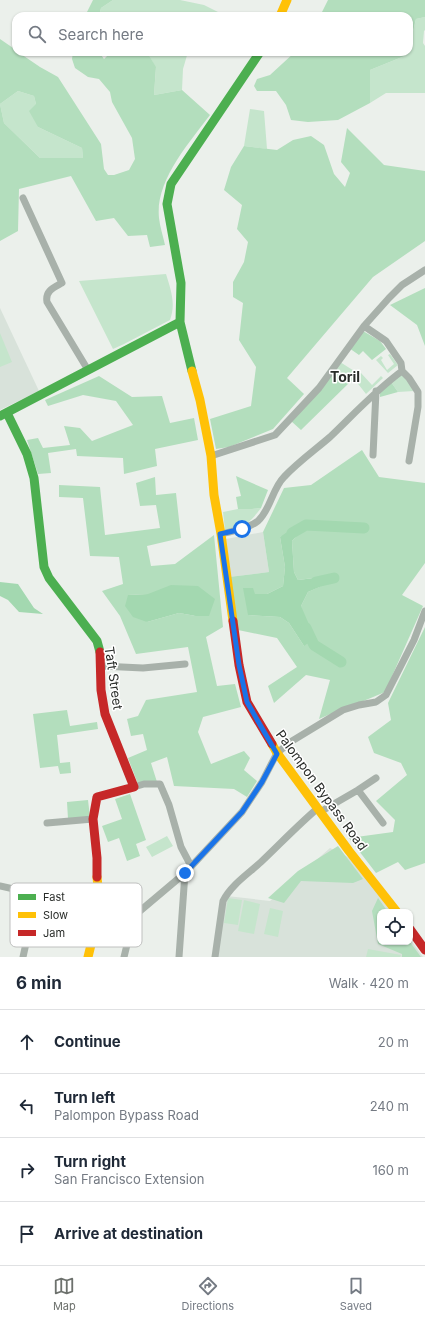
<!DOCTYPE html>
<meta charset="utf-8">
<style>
body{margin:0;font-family:Inter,sans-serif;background:#f6f6f7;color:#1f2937}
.controls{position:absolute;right:12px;bottom:12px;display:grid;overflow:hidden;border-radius:8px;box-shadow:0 1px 3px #0004}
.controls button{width:36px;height:36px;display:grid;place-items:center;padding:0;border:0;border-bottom:1px solid #e0e1e3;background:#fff;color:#1f2937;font:20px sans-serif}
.stop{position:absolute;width:12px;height:12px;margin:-9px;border:3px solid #1a73e8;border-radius:50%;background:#fff}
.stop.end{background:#1a73e8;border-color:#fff;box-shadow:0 1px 4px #0008}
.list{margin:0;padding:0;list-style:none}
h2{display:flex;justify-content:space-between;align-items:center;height:52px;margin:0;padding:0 16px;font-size:17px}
h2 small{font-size:13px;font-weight:400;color:#747a83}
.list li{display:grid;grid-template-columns:26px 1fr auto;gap:12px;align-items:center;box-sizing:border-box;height:64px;padding:0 16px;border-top:1px solid #e0e1e3}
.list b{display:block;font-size:15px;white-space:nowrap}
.list p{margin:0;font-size:13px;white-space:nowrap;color:#747a83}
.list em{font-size:13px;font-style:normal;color:#747a83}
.icon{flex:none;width:22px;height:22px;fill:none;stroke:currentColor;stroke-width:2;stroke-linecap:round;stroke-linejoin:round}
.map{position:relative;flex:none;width:425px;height:957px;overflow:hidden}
.search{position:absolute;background:#fff;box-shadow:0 1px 3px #0004;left:12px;right:12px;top:12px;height:44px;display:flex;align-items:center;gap:10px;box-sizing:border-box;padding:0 14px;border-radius:12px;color:#747a83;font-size:15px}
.sheet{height:308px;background:#fff}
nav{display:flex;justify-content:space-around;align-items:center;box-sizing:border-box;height:56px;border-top:1px solid #e0e1e3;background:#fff;font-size:11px;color:#747a83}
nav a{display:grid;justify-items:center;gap:2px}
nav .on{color:#6d716d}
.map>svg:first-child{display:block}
</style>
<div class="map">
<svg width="425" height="957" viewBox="0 0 425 957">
<rect width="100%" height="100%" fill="#ebf0eb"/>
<!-- built -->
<path fill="#d8e2da" d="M0,308L39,391L0,410Z
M263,532L269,572L229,577L226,539Z
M330,848L352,859L391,912H380V942H410V939L423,957H217L227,896L270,901Z"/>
<!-- green -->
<path fill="#c5e5cc" d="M113,0H180L204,5L224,15L99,16L101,8Z
M425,17V30L424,31L423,43L425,46V93H386L370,103V70L407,55L408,52H409V47L416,19Z
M147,52H188L183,69L182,90L154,95L156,68Z
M18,91L34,96L36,104L38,127L82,148L83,158H40L4,123L0,104Z
M250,109L264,111L267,149L244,146Z
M166,274C171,290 176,304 170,320L124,344L113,349L79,281Z
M0,333L12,362L0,367Z
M390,354L398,365L388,373L376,360L381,356L383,358L381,360L387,370L394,364L388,355Z
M340,362L359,374L361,373L372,385L381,376L383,378L366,394L355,380L350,382L336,368Z
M401,375H405L414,391L398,392L391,382Z
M261,508C249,524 245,526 225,530L223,512L238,509H252Z
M167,836L173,846L152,857L146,847Z
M228,898L242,900L238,925L224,923Z
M244,900L260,904L254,934L238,931Z
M270,908L283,911L278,937L264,934Z
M368,949L401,955L400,957H366Z"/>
<!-- forest -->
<path fill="#b3debd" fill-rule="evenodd" d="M93,0H113L101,8L99,16H85Z
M328,0H425V17L416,19L409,47V16H320Z
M0,39L16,50V52H18L40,67L58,77L101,144L104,169L108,175H114L129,170L135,159L132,138L112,102L110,92L99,79L88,77L75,68L72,59L73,52H99L104,59L111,52H147L156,67L154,95L182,90L210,115C189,143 155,181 159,218C160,227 163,236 165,245L150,247L147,235L128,236L114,218L96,221L71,176L19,189L18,231L0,241ZM18,91L34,96L36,104L29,111L38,127L82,148L83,158H40L4,123L0,104Z
M295,52H408L407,55L370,70V103L338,120L308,122L291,120L286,105L276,91H257L254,86L257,79L270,75Z
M347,128L384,165L425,171V241L373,277L287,378L304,394L273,429L229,447L216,449L210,419L251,406L256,367L239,340L243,303L233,297V282L244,262L248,242L237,229L242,205L224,190L231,167L244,146L277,150L293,140L311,136L324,145L334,174L345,187L350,173L341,162Z
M425,288V346L417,325L390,305Z
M363,331L380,341L386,349L372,360L363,351L359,355L349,348Z
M336,368L350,382L301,430L291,421Z
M99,376L132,397L162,396L170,423L194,418L198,440L155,449L157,466L124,474L123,458L77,456L76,449L48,453L51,473L38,474L27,440L38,438L43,448L70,445L64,426L80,428L92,441L133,425L116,401L83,395L48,406L45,400Z
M391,382L398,392L380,397V391Z
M362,450L379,477L425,483V563L402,595L423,606L385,692C363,702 340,709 319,719L330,680L306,675L274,703L268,686L297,667L277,638L238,630L229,577L269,572L263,532L284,488L311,485ZM317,523V528L300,532L292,541L294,572L298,580L329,576L330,582L308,592L301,606L304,646L289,623L280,617L248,615L255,594H267L283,586L285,567L280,537Z
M236,476L268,490L261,508L252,509H238L236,497L241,496Z
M155,477L156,495L176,493L181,538L147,546L151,566L175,564L214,535L223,627L206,637L217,686L235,684L241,707L203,717L198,732L211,764L244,751L250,758L244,770L257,781L247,797L234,789L174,786L167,757L151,763L157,782L138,784L128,758L147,750L143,734L131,736L127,719L138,716L146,700L197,692L188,647L136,654L120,616L102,591L123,584L119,557L90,556L83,498L59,497V485L100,487L105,535L160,528L156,505L140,506L136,483ZM148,594L196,616L179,613L147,622L128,595Z
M425,627V863L405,870L398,862L376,873L349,838L393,832L395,820L376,801L407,775L401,763L374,753L368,737L391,720L388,703Z
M67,710L70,726L97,722L98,729L57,735L60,763L70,762L71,773L60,774L58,766L40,768L33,714Z
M130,794L146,840L136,844L140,856L127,861L119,838L108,842L102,826L122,819L115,799Z
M88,800L90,817L68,819L67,802Z
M338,846L363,879L353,883L301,881L284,903L268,898L298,871Z
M378,898L388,912H380V942H410L421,957H402V954L378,944L372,911Z"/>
<!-- water -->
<path fill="#a3d8b0" d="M317,523V528L300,532L292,541L294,572L298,580L330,576L331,582L308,592L301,606L315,638L304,646L289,623L280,617L248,615L243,588H253L255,594H267L283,586L285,567L280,537L293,528Z
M0,582L18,584L34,608L43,614L19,612L8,600L0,596Z
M171,585L198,586L215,599L209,616H196L179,613L147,622L133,617L125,606L128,595L148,594Z"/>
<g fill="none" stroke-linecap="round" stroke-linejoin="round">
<!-- river -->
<path stroke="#a3d8b0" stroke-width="11" d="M292,533L306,525L364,528
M316,582L334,578
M306,628L314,645L341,662"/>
<!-- street -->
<path stroke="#a8b1aa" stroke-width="7" d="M23,198L62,283C53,288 45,291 47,302L88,370
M364,326L386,341L401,363L402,371L409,378L418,392V407L409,461
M373,455L376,391
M211,456L275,435L319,388L364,326L389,298L402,285L425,270
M221,534C232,531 248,529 258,521C271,509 272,489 284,477C298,462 315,450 330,437C354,414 376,390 402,371
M101,666L143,668L185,664
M134,787L144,784H160L169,805L181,847L191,866
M358,790L383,823
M320,812L358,790L376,778
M47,823L93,819
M0,886L134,916
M134,916L185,873L242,812L262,782L277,753L292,741L343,710L359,705L376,702L386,695L414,640L425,611
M23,957L37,894
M124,957L134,916
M179,957L185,873
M215,957L223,901C231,885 248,874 261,862C280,844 298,825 318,808"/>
<!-- fast -->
<path stroke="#4caf50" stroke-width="9" d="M180,322L181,283L167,204L171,184L260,52
M7,413L27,454L34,478L44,567L49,578L97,641L100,652
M0,416L180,322L192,371"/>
<!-- slow -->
<path stroke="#ffc107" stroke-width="9" d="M280,16L287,0
M192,371L200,400L211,456L214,495L221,534L233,621
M272,744L277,753L349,851L397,912
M88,957L100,908L97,877"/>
<!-- jam -->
<path stroke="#c62828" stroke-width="9" d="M233,621L239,665L247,702L272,744
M97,877V858L93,819L97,797L134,787L105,714L101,690L100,652
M410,929L425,950"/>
</g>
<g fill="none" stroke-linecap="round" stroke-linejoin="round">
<!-- route -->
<path stroke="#1a73e8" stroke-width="5" d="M185,873L242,812L262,782L277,754L247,702L239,665L220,534L242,529"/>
</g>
<g text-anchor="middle" stroke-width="3" stroke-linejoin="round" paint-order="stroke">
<!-- street labels -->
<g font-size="13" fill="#292c29" stroke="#fff">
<text transform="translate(114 678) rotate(82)" y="5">Taft Street</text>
<text transform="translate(322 790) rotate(54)" y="5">Palompon Bypass Road</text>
</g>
<!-- neighbourhood labels -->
<g font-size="14" font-weight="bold" fill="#292c29" stroke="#fff">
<text x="345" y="382">Toril</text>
</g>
</g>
<!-- legend -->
<rect x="10" y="883" width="132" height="64" rx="6" fill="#fff" stroke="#bfc0bf" stroke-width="1"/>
<rect x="18" y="894" width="18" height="6" fill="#4caf50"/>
<rect x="18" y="912" width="18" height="6" fill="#ffc107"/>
<rect x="18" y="930" width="18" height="6" fill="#c62828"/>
<g font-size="11" fill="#292c29">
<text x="43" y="901">Fast</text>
<text x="43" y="919">Slow</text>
<text x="43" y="937">Jam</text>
</g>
</svg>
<div class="controls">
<button><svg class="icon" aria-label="locate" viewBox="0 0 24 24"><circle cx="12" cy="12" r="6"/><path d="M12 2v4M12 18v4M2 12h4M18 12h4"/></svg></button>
</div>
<div class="stop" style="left:242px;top:529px"></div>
<div class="stop end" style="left:185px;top:873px"></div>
<div class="search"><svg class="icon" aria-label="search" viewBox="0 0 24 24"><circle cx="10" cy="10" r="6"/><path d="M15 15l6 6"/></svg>Search here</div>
</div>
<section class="sheet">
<h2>6 min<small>Walk · 420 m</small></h2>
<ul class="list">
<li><svg class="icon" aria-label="ahead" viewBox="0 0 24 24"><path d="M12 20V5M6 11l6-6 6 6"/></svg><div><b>Continue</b></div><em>20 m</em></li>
<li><svg class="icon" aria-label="left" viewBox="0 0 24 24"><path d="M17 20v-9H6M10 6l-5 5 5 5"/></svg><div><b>Turn left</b><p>Palompon Bypass Road</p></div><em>240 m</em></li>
<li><svg class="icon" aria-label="right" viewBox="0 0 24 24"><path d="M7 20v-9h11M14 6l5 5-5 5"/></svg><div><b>Turn right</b><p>San Francisco Extension</p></div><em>160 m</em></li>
<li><svg class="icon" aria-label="arrive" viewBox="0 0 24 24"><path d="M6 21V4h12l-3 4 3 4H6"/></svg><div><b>Arrive at destination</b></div></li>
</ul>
</section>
<nav>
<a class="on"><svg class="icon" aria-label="map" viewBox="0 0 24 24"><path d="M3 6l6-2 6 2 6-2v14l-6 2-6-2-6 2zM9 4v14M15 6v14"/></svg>Map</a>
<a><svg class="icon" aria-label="directions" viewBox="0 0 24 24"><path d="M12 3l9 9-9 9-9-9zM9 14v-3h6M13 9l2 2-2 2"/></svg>Directions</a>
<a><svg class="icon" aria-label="saved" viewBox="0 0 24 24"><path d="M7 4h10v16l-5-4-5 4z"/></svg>Saved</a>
</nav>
